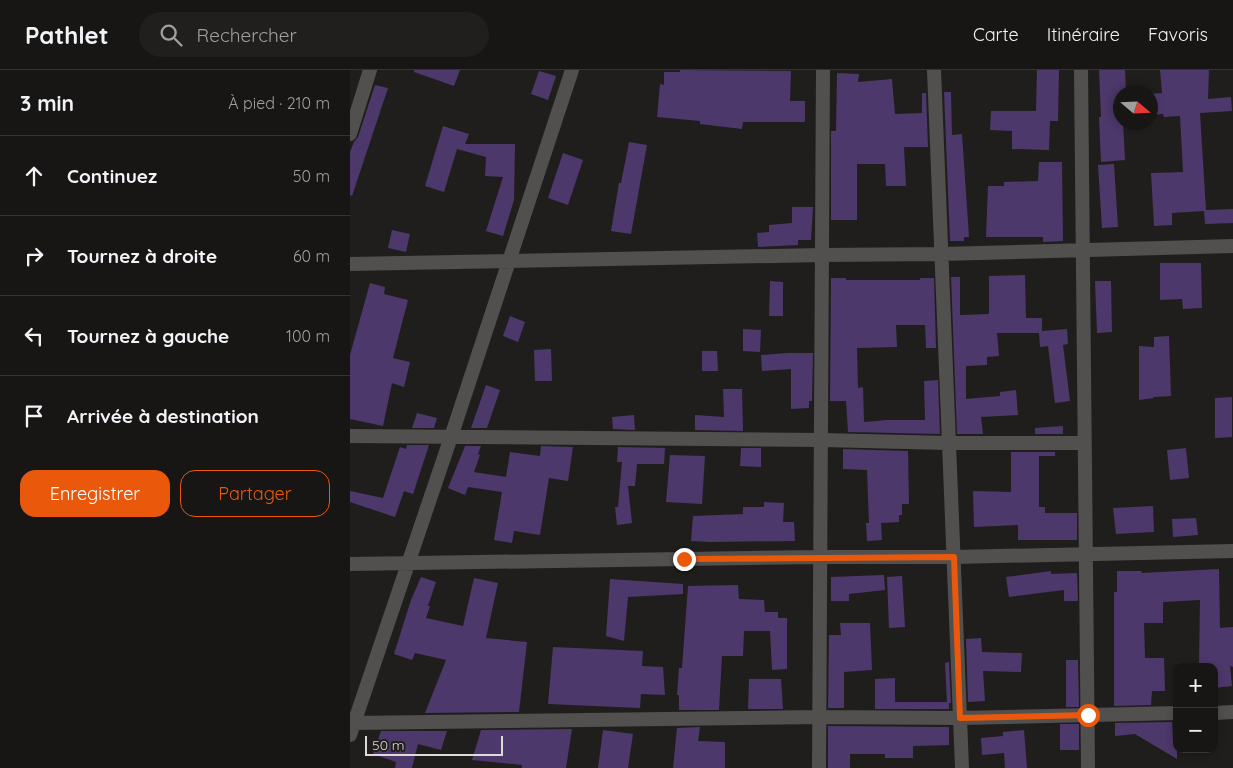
<!DOCTYPE html>
<html lang="fr">
<meta charset="utf-8">
<style>
body{margin:0;font-family:Quicksand,sans-serif;background:#211f1e;color:#f1f3f6}
.controls{position:absolute;right:15px;bottom:15px;display:grid;overflow:hidden;border-radius:10px;box-shadow:0 2px 8px #0003}
.controls button{width:45px;height:45px;display:grid;place-items:center;padding:0;border:0;border-bottom:1px solid #363534;background:#181615;color:#f1f3f6;font:25px sans-serif}
.compass{position:absolute;left:763px;top:15px;width:45px;height:45px;border-radius:50%;background:#181615;box-shadow:0 2px 8px #0003;rotate:109deg}
.scale{position:absolute;left:15px;bottom:12px;width:138px;box-sizing:border-box;padding-left:5px;border:2px solid #dcdbd9;border-top:0;font-size:14px;line-height:18px;white-space:nowrap;color:#dcdbd9;-webkit-text-stroke:4px #201e1c;paint-order:stroke}
.stop{position:absolute;width:15px;height:15px;margin:-11px;border:4px solid #ea580c;border-radius:50%;background:#fff}
.stop.end{background:#ea580c;border-color:#fff;box-shadow:0 1px 5px #0008}
.list{margin:0;padding:0;list-style:none}
h2{display:flex;justify-content:space-between;align-items:center;height:65px;margin:0;padding:0 20px;font-size:21px}
h2 small{font-size:16px;font-weight:400;color:#9f9fa0}
.list li{display:grid;grid-template-columns:32px 1fr auto;gap:15px;align-items:center;box-sizing:border-box;height:80px;padding:0 20px;border-top:1px solid #363534}
.list b{display:block;font-size:19px;white-space:nowrap}
.list em{font-size:16px;font-style:normal;color:#9f9fa0}
.actions{display:flex;gap:10px;padding:15px 20px}
.actions a{flex:1;padding:11px 0;border:1px solid #ea580c;border-radius:15px;text-align:center;font-size:18px;color:#ea580c}
.actions .main{background:#ea580c;color:#fff}
.icon{flex:none;width:28px;height:28px;fill:none;stroke:currentColor;stroke-width:2;stroke-linecap:round;stroke-linejoin:round}
.map{position:relative;flex:none;width:883px;height:698px;overflow:hidden}
header{display:flex;align-items:center;gap:30px;box-sizing:border-box;height:70px;padding:0 25px;background:#181615;border-bottom:1px solid #363534}
header strong{font-size:24px}
nav{display:flex;gap:28px;margin-inline-start:auto;font-size:18px}
.search{width:350px;height:45px;background:#211f1e;display:flex;align-items:center;gap:12px;box-sizing:border-box;padding:0 18px;border-radius:28px;color:#9f9fa0;font-size:19px}
main{display:flex}
aside{flex:1;background:#181615}
.map>svg:first-child{display:block}
</style>
<header>
<strong>Pathlet</strong>
<div class="search"><svg class="icon" aria-label="search" viewBox="0 0 24 24"><circle cx="10" cy="10" r="6"/><path d="M15 15l6 6"/></svg>Rechercher</div>
<nav><a>Carte</a><a>Itinéraire</a><a>Favoris</a></nav>
</header>
<main>
<aside>
<h2>3 min<small>À pied · 210 m</small></h2>
<ul class="list">
<li><svg class="icon" aria-label="ahead" viewBox="0 0 24 24"><path d="M12 20V5M6 11l6-6 6 6"/></svg><div><b>Continuez</b></div><em>50 m</em></li>
<li><svg class="icon" aria-label="right" viewBox="0 0 24 24"><path d="M7 20v-9h11M14 6l5 5-5 5"/></svg><div><b>Tournez à droite</b></div><em>60 m</em></li>
<li><svg class="icon" aria-label="left" viewBox="0 0 24 24"><path d="M17 20v-9H6M10 6l-5 5 5 5"/></svg><div><b>Tournez à gauche</b></div><em>100 m</em></li>
<li><svg class="icon" aria-label="arrive" viewBox="0 0 24 24"><path d="M6 21V4h12l-3 4 3 4H6"/></svg><div><b>Arrivée à destination</b></div></li>
</ul>
<div class="actions"><a class="main">Enregistrer</a><a>Partager</a></div>
</aside>
<div class="map">
<svg width="883" height="698" viewBox="0 0 883 698">
<rect width="100%" height="100%" fill="#201e1c"/>
<!-- building -->
<path fill="#4c386a" d="M64,0H110L104,16L64,2Z
M330,0L441,1L440,31H455V52H393L392,59L350,54V51L307,47L310,14L314,15V2H330Z
M687,0H709L708,51H700L699,80L662,79V61L640,60L641,41H686Z
M749,0H775L776,22H770V52H773L775,90L751,92L749,47H751Z
M810,0H859L858,29L881,27L882,41L850,43L856,140L883,139V153L855,154L854,141L822,143V155L804,156L801,103L833,102L830,46L814,47L813,44L800,45V24L812,23Z
M189,1L206,6L198,30L181,24Z
M487,3L509,4L508,12L542,9L545,44L572,43V23H576L578,77H554L556,116H536L535,94H507V150H481V61H486Z
M25,15L38,18L2,126L0,125V82L4,72L8,67Z
M594,22H601L602,65L612,64L619,167H614V171H600Z
M93,56L119,64L115,74H165L164,130L153,166L136,161L153,107L135,106L136,87L107,79L94,122L75,116Z
M279,72L297,75L281,164L261,161L269,113H271Z
M213,83L233,90L218,135L198,128Z
M689,92H712L713,171L693,172V167H636L638,116H654V112L688,111Z
M764,94L768,157L752,158L748,95Z
M442,137H463L461,170H448V175L408,177L407,163L419,162V155L442,153Z
M42,160L60,164L56,182L38,178Z
M810,193H851L852,238L833,239L832,229L810,230Z
M675,205L676,248H692V261L717,259L718,274L713,275L720,331L705,333L698,276L690,277L689,263H647L649,286L637,287V295L616,296V329L650,326V322L666,320L668,345L631,347L633,364H607L601,207H610V245L639,244V206Z
M481,208H496V210H570V208H584L586,278H576L575,255H546L547,277L507,278L508,318L513,317L514,352L537,350H575L574,311L588,310L590,364L498,362L496,331H480Z
M420,211L433,212V246H419Z
M745,211H761L762,262L747,263Z
M20,213L35,217L34,224L58,230L43,288L60,292L54,317L42,313L33,356L0,349V285Z
M160,246L175,252L168,272L153,266Z
M393,259L411,260L410,282L393,281Z
M819,266L821,326L803,327L804,328L789,330V276L804,277V267Z
M201,279L202,311H185L184,280Z
M352,281H367L368,301H352Z
M437,283H463L462,331H459V338L441,339V299L412,301L411,285Z
M136,315L150,320L137,358H121Z
M373,319H392L393,361L345,360V345L374,347Z
M882,327V367L865,368V328Z
M67,343L87,348L84,358H62Z
M284,345L285,360L263,359L262,347Z
M713,356V364H685V358Z
M57,375H79L63,424L54,421L45,447L0,432V421L33,428L50,377L56,379Z
M115,376H131L128,384L130,385L124,402L156,407L160,382L190,386L191,376L223,377L218,411L199,408L190,465L164,461L162,473L144,470L152,422L118,417L115,425L98,418Z
M268,377L315,378L314,394H287L285,416H278L282,453L267,455L265,437H268L272,392H267Z
M391,378H411V397L390,396Z
M836,378L839,408L820,410L817,380Z
M493,379L558,381L559,434H552V445H549V452L531,453L532,470L517,471L516,453H519L517,400L493,399Z
M661,382H705V386H689V437H695V443H727V470H668V455L624,457L623,421L661,422Z
M320,385L355,386L352,434L316,432Z
M414,432L434,433L433,452H444L445,471L360,472L341,471L343,446L393,444V437H414Z
M803,436L804,462L766,464L763,438Z
M846,448L848,465L823,467L822,449Z
M869,499L870,558L883,557V597L880,596L882,616L864,618V597H849L850,530L813,532V553H794L795,588H814L815,621H802L801,635L764,636V522H767V501H791L792,503Z
M701,501V504L727,503L728,531H714V520L659,527L656,507Z
M534,505L535,520L499,524V531H481V507Z
M552,506L555,557L539,558L537,507Z
M71,507L86,512L78,536H80L76,548L113,556L124,508L148,513L136,568L177,572L169,642L75,643L96,590L65,583L62,590L44,584L61,530Z
M260,509L333,514V524L278,527L274,571L256,566Z
M388,515L389,529L414,530L415,542H428V548H437V599L422,600L420,561H394L393,586H372L369,640H329V625H327L329,598H332L338,516Z
M490,553H520L522,600L494,602V638H478L479,565H491Z
M631,568L632,582L672,583L671,602L633,601L635,631L618,632L616,569Z
M203,577L293,581L292,596L313,597L315,625L291,624L290,638L198,634Z
M716,590H728L729,637H716Z
M599,592L601,633H599V639H525V609L545,608V632H597L595,593Z
M399,609H431L433,639H398Z
M822,652L823,670L827,672V689L785,664L765,666V653Z
M710,654H729V680H710Z
M478,656L599,657V675L563,676V688H535V684H500V698H478Z
M350,657L348,671L375,672V698H323L327,658Z
M222,659L216,698H172V695L122,690L131,660Z
M253,660L283,664L278,698H248Z
M674,660L677,698H655L654,683L632,685L631,668L653,666V662Z
M31,661H97L91,680L68,674L62,698H45L46,692L23,684Z"/>
<g fill="none" stroke-linecap="round" stroke-linejoin="round">
<!-- minor -->
<path stroke="#51504e" stroke-width="14" d="M584,0L612,698
M731,0L738,698
M0,64L20,0
M0,194L472,185L591,184L883,176
M0,366L471,370L599,373H734
M0,494L470,487H604L883,481
M864,643L883,642
M0,653L469,647L610,648L827,643
M0,665L101,367L222,0
M469,698L473,0"/>
</g>
<g fill="none" stroke-linecap="round" stroke-linejoin="round">
<!-- route -->
<path stroke="#ea580c" stroke-width="6" d="M334,489L604,487L610,648L738,645"/>
</g>
</svg>
<div class="controls">
<button>+</button>
<button>−</button>
</div>
<svg class="compass" viewBox="-18 -18 36 36"><path d="M0-13l5 13h-10z" fill="#e53935"/><path d="M0 13l5-13h-10z" fill="#9f9fa0"/></svg>
<div class="scale">50 m</div>
<div class="stop" style="left:738px;top:645px"></div>
<div class="stop end" style="left:334px;top:489px"></div>
</div>
</main>
